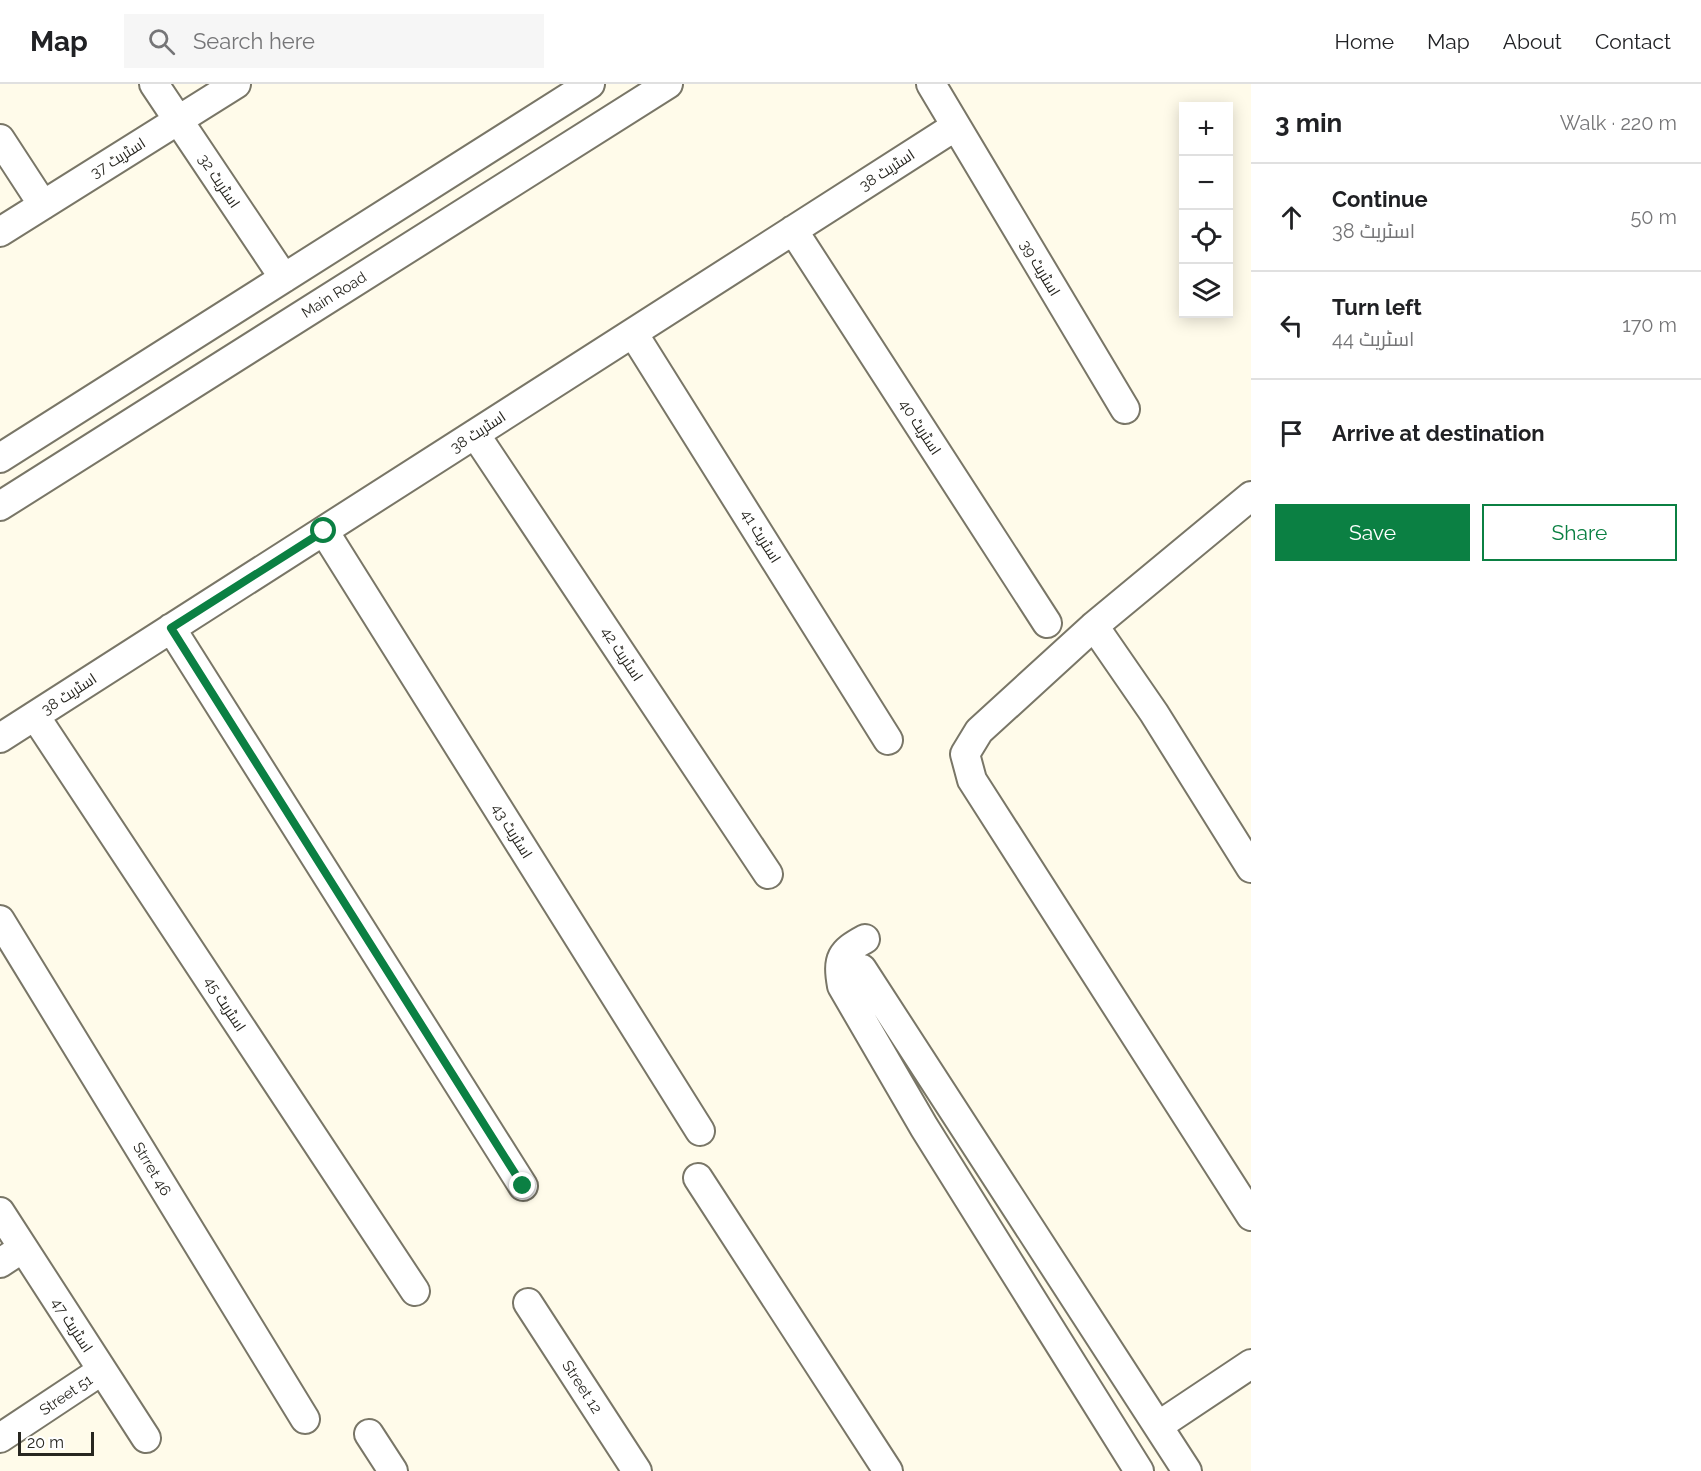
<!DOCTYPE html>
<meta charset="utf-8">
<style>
body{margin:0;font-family:Raleway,Cairo,sans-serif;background:#f6f6f6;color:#202124}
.controls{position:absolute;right:18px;top:18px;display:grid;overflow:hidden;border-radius:0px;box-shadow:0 3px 15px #0003}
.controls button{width:54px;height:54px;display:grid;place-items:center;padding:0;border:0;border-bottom:2px solid #e0e0e0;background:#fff;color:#202124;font:30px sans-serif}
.scale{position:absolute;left:18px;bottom:15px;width:76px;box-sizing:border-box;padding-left:6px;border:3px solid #272620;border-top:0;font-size:16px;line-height:21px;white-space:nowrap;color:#272620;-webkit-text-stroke:4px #fff;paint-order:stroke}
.stop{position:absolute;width:18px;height:18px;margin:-14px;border:4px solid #0b8043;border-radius:50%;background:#fff}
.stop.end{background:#0b8043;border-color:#fff;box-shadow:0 2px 6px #0008}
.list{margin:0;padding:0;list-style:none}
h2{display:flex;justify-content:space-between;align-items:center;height:78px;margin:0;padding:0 24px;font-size:26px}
h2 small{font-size:20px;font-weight:400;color:#757577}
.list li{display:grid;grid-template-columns:39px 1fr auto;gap:18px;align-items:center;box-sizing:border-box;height:108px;padding:0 24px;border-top:2px solid #e0e0e0}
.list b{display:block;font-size:22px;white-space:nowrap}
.list p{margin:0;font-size:20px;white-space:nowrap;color:#757577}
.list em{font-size:20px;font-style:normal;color:#757577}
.actions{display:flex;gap:12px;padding:18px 24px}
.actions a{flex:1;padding:14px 0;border:2px solid #0b8043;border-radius:0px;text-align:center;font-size:21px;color:#0b8043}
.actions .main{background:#0b8043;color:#fff}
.icon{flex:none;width:33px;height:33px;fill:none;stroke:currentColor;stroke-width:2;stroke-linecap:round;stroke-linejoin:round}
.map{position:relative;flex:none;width:1251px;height:1387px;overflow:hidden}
header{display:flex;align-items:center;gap:36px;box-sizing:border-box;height:84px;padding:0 30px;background:#fff;border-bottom:2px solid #e0e0e0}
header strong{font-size:28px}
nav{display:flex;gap:33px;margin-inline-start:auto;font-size:21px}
.search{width:420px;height:54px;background:#f6f6f6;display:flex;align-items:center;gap:15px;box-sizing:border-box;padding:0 21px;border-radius:0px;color:#757577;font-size:22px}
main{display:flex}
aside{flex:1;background:#fff}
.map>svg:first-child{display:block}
</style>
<header>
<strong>Map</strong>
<div class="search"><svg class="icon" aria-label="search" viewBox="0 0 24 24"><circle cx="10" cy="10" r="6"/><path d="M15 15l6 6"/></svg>Search here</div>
<nav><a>Home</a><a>Map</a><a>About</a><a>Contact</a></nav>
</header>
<main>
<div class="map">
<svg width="1251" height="1387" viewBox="0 0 1251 1387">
<rect width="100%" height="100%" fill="#fffbea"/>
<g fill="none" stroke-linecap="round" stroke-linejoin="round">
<!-- street casing -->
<g stroke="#797667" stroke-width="32">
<path id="street" d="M154,0L284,194
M931,0L1125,325
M0,55L43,121
M793,146L1047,539
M0,148L236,0
M633,249L888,656
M475,350L768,790
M0,374L590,0
M1251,412L1094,542L979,647L965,670L972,696L1251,1132
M0,422L668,0
M324,447L700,1047
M1094,542L1154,629L1251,784
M171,544L523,1102
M35,632L415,1207
M0,654L956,42
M0,836L305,1335
M865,855C841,868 837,874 842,902L924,1043L1139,1387
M862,885L1187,1387
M698,1094L888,1387
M0,1128L146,1354
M0,1179L23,1164
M528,1219L637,1387
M1158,1342L1251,1280
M369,1350L393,1387
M0,1354L101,1287"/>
</g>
<!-- street -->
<use href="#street" stroke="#fff" stroke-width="28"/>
</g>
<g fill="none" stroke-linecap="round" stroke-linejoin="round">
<!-- route -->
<path stroke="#0b8043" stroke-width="8" d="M324,447L171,544L523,1102"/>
</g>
<g text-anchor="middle" stroke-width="4.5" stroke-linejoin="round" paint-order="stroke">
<!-- street labels -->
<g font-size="15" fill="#272620" stroke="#fff">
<text transform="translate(118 74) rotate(-32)" y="5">اسٹریٹ 37</text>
<text transform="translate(887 86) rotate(-33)" y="5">اسٹریٹ 38</text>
<text transform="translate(219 97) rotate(56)" y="5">اسٹریٹ 32</text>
<text transform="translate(1040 184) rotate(59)" y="5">اسٹریٹ 39</text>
<text transform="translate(334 211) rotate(-32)" y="5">Main Road</text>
<text transform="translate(920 343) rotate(57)" y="5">اسٹریٹ 40</text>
<text transform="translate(478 348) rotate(-33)" y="5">اسٹریٹ 38</text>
<text transform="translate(761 452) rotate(58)" y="5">اسٹریٹ 41</text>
<text transform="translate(622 570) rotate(56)" y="5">اسٹریٹ 42</text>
<text transform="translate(69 610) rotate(-33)" y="5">اسٹریٹ 38</text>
<text transform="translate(512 747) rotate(58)" y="5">اسٹریٹ 43</text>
<text transform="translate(225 920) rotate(57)" y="5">اسٹریٹ 45</text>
<text transform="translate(152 1085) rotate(59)" y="5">Strret 46</text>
<text transform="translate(72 1241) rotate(57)" y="5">اسٹریٹ 47</text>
<text transform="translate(582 1303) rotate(57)" y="5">Street 12</text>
<text transform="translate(66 1311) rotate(-34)" y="5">Street 51</text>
</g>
</g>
</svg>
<div class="controls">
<button>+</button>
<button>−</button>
<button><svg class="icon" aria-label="locate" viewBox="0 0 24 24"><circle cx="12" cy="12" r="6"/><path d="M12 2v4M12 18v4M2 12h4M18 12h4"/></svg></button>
<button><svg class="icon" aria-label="layers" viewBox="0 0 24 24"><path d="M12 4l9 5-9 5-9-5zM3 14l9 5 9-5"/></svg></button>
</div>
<div class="scale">20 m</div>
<div class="stop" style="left:324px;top:447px"></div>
<div class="stop end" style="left:523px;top:1102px"></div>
</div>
<aside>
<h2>3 min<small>Walk · 220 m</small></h2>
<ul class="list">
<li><svg class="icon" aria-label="ahead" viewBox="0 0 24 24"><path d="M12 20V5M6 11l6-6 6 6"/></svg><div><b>Continue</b><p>اسٹریٹ 38</p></div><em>50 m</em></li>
<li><svg class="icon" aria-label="left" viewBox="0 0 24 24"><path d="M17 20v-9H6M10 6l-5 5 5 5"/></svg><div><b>Turn left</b><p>اسٹریٹ 44</p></div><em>170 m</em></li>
<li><svg class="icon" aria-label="arrive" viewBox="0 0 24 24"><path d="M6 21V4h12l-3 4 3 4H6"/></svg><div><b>Arrive at destination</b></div></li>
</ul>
<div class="actions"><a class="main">Save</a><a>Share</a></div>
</aside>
</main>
